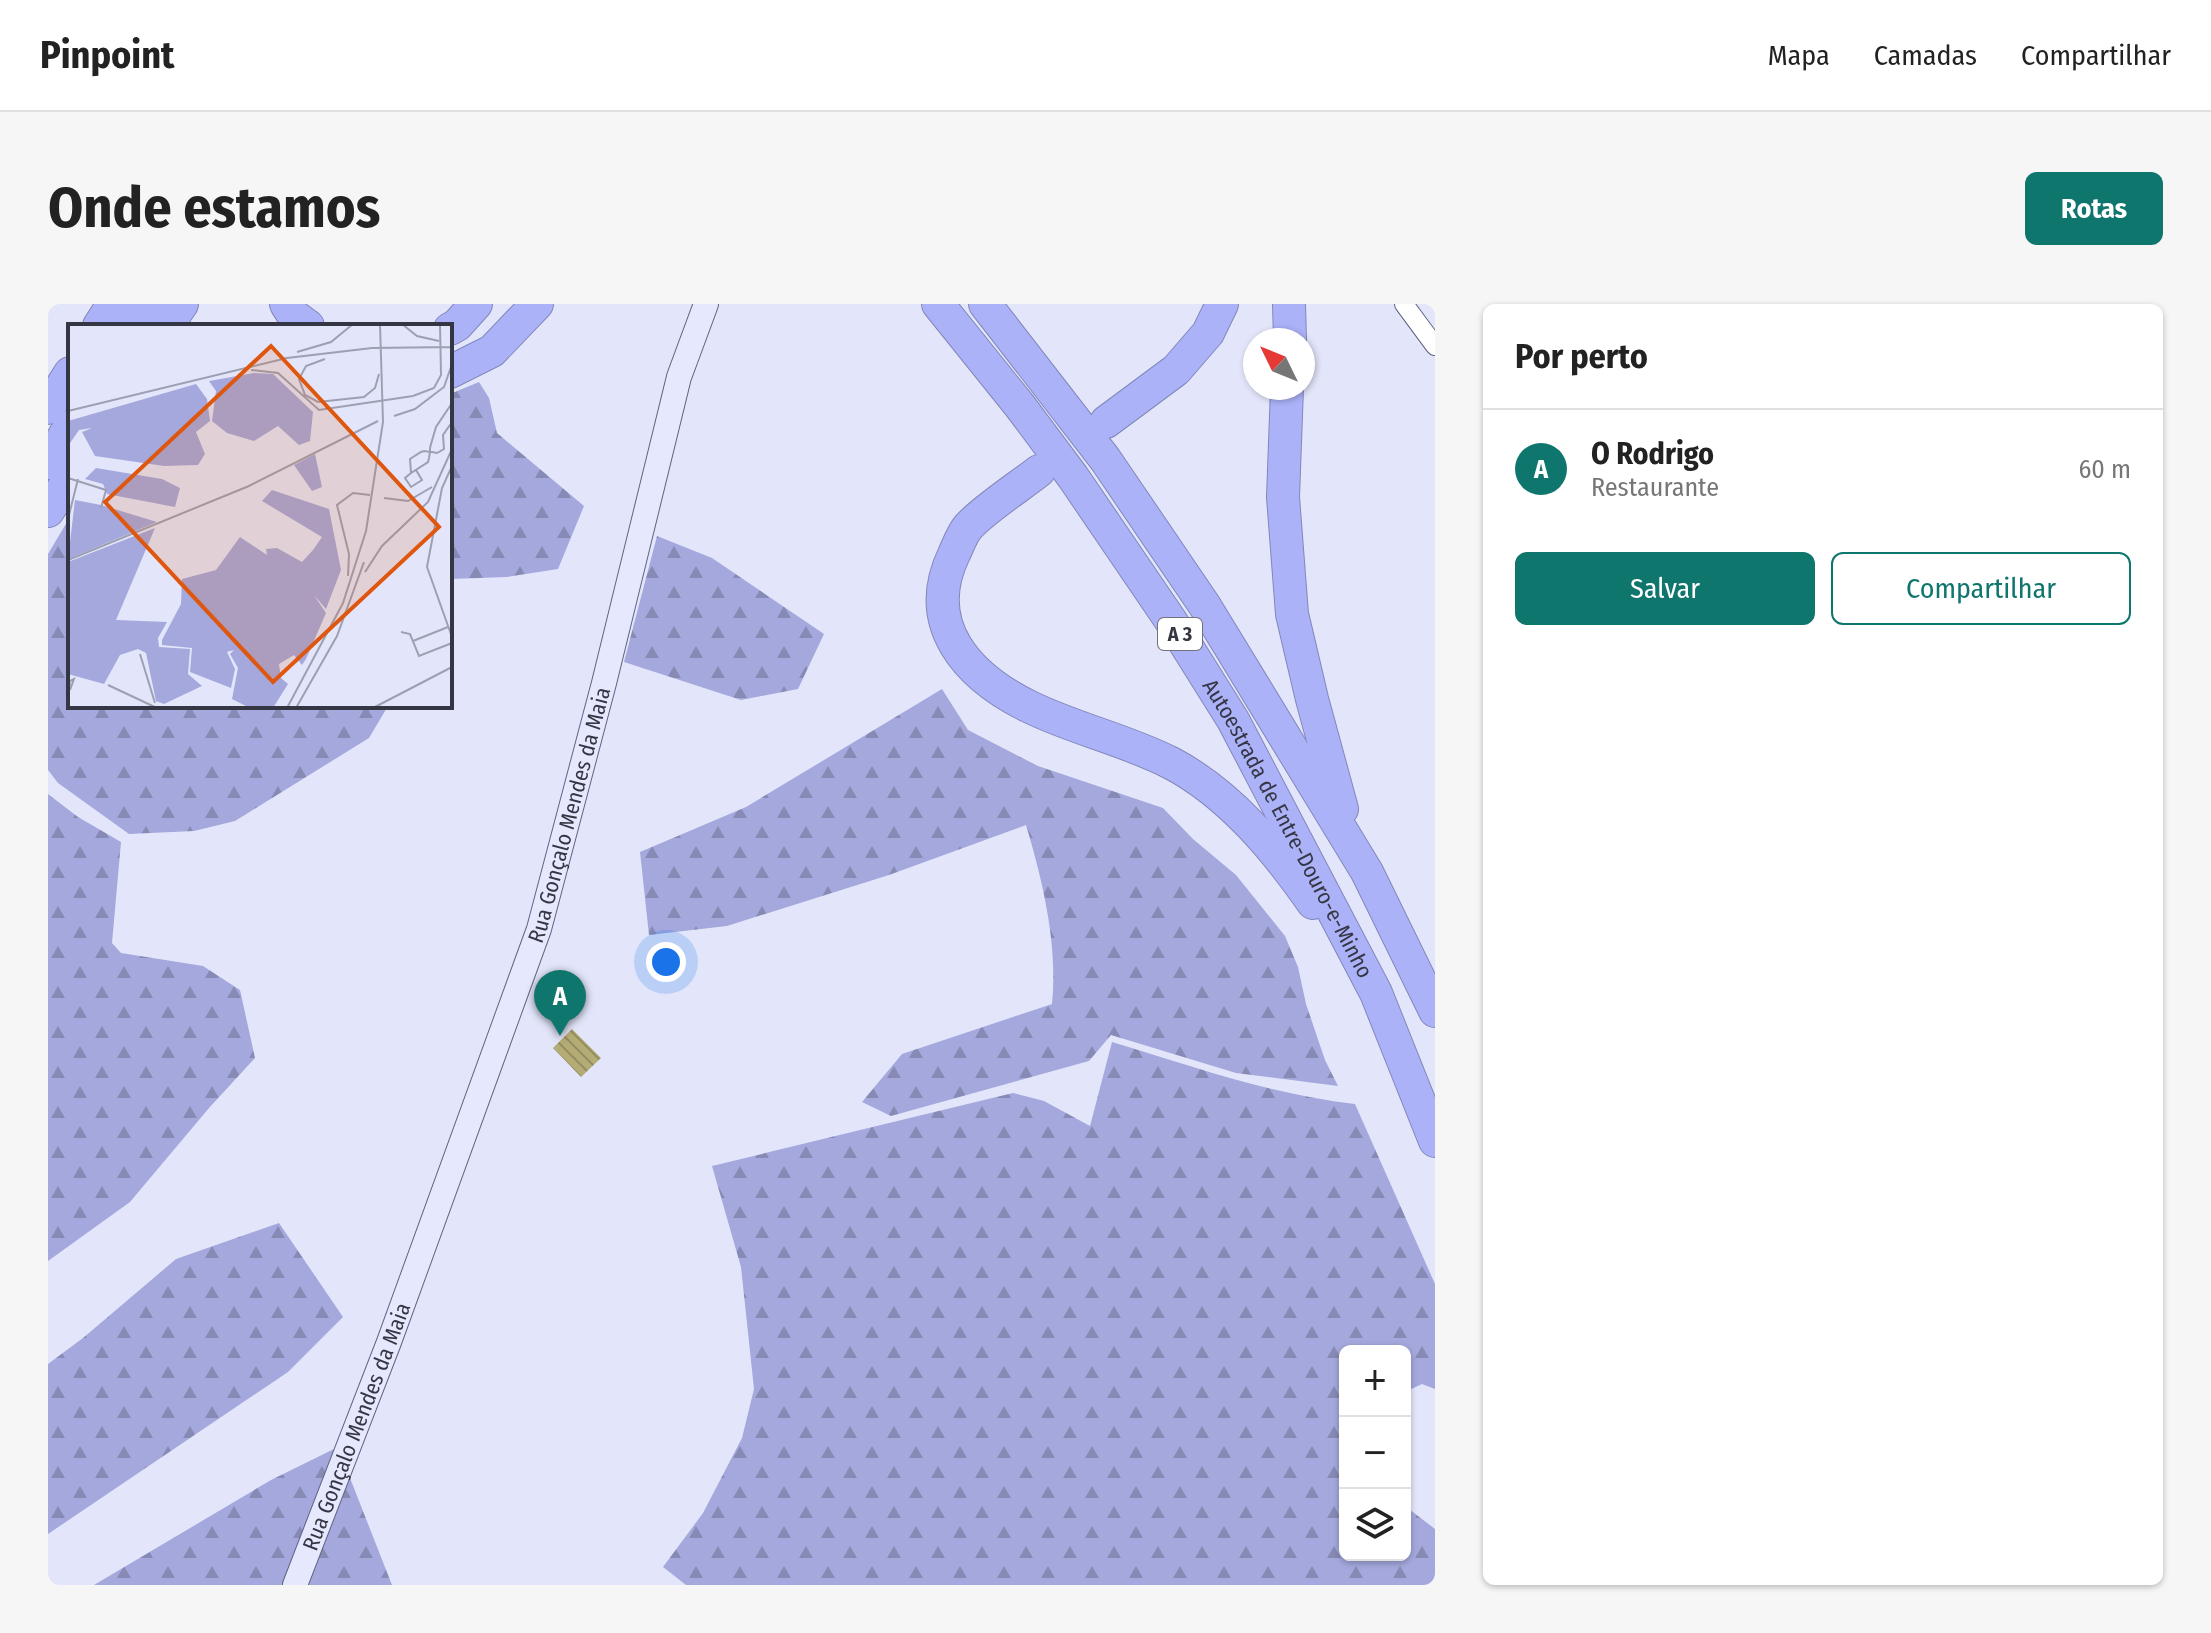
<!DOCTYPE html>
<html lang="pt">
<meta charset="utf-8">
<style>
body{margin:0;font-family:"Fira Sans Condensed",sans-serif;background:#f6f6f6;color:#222}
.controls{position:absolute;right:24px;bottom:24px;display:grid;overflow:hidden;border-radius:12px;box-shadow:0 2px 6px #0004}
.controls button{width:72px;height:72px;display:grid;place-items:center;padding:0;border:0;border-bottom:2px solid #e0e0e0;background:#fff;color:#222;font:40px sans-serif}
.compass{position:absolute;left:1195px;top:24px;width:72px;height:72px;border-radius:50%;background:#fff;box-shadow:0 2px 6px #0004;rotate:313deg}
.you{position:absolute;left:618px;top:658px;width:28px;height:28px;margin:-20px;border:6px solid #fff;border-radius:50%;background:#1a73e8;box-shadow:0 0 0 12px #1a73e833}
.badge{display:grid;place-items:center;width:52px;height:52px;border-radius:50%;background:#0f766e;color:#fff;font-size:26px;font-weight:700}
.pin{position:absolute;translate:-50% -66px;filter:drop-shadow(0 2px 4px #0008)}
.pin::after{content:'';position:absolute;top:42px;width:28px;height:24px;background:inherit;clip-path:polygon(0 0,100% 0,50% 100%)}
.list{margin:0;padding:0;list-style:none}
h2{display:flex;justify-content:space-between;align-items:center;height:104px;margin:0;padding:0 32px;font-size:34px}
h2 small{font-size:26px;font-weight:400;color:#767676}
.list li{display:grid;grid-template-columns:52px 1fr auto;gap:24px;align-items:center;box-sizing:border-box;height:120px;padding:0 32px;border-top:2px solid #e0e0e0}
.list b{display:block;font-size:30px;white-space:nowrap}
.list p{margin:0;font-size:26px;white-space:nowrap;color:#767676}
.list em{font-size:26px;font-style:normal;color:#767676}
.actions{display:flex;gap:16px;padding:24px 32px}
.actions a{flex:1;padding:18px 0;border:2px solid #0f766e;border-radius:12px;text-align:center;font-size:28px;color:#0f766e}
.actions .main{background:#0f766e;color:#fff}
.icon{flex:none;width:44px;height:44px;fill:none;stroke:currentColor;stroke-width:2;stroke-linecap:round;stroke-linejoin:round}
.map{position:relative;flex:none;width:1387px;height:1281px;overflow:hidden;border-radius:12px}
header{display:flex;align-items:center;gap:48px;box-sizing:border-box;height:112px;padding:0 40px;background:#fff;border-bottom:2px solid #e0e0e0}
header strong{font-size:38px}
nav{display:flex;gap:44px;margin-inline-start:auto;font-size:28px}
.intro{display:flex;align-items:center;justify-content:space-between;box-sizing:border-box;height:192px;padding:0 48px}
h1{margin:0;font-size:56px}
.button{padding:20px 36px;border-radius:12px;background:#0f766e;color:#fff;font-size:28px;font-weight:700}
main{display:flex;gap:48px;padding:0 48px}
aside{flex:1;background:#fff;border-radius:12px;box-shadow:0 2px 6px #0004}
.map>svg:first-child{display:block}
</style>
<header>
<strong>Pinpoint</strong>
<nav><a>Mapa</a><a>Camadas</a><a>Compartilhar</a></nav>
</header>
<div class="intro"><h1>Onde estamos</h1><a class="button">Rotas</a></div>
<main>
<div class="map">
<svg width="1387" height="1281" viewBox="0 0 1387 1281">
<defs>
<pattern id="forest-firs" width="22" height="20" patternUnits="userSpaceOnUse" patternTransform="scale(2)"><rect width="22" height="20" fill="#a4a8dc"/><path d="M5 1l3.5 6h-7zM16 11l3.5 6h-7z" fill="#868ab4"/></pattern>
<pattern id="building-back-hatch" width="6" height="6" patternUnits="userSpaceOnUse" patternTransform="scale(2)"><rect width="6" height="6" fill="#b5ac75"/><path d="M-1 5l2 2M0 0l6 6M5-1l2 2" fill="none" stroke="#948d62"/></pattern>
</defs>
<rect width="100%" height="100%" fill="#e3e6fb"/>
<!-- forest -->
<path fill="url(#forest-firs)" d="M431,78L441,94L449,129L536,202L510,265L459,273L402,275V90Z
M22,213V402H340L321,434L187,517L146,527L81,530L10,479L0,466V250Z
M609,232L664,254L776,330L750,385L693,396L576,358Z
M894,385L920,426L990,462L1115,504L1145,535L1188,571L1237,632L1250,663L1258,700L1277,756L1290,782L1188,769L1063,731L1041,757L843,812L814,798L854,750L1004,700C1010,641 995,578 978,521L841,571L679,622L601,631L592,548L698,503Z
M0,490L30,513L73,538L64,639L73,649L155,662L192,686L207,754L161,804L82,898L0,957Z
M1064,738C1144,762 1224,791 1307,800L1387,980V1085L1374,1080L1357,1088V1047H1297V1251H1357V1202L1387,1225V1281H638L615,1263L655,1209L694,1134L706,1085L693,963L664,862L965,789L996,797L1042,822Z
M231,919L295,1013L240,1068L0,1230V1060L35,1034L128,955Z
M286,1145L236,1281H46L223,1176Z
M302,1174L344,1281H259Z"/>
<!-- building -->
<path fill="url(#building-back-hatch)" d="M524,725L553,754L533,773L505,744Z"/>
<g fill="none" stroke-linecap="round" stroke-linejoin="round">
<!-- street casing -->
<g stroke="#606382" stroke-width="20">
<path id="street" d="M1356,0L1387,42"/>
</g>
<!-- secondary casing -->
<g stroke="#606382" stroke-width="26">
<g id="secondary">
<path id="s1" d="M247,1281L341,1038L491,625L556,379L631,73L658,0"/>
</g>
</g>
<!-- highway casing -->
<g stroke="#8287b9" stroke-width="34">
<g id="highway">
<path d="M238,0L245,11L260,22"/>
<path id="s2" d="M890,0L972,102L1025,173L1123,317L1185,416L1328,689L1387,837"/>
<path d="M937,0L1057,155L1157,302L1319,568L1387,707"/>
<path d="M1241,0L1242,36"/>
<path d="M51,22L65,0"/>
<path d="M85,22L99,0"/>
<path d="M119,22L134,0"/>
<path d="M402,25L409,21L428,0"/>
<path d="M402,68L444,47L489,0"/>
<path d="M1239,84L1235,193L1244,310L1264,395L1294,505"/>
<path d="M0,104L22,69"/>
<path d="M1058,118L1128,66L1160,29L1174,0"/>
<path d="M0,159L22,122"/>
<path d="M991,167C972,182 935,206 920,223C914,230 910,242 906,250C872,321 920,373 982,403C1027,425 1078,436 1123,459C1182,490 1228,546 1265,599"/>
<path d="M0,207L22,174"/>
</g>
</g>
<!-- street -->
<use href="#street" stroke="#fff" stroke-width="18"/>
<!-- secondary -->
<use href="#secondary" stroke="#e6e8fd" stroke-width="24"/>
<!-- highway -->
<use href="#highway" stroke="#acb2f8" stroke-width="32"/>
</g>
<g text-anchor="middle" stroke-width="8" stroke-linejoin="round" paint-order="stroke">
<!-- shield labels -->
<rect fill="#fff" stroke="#72727c" stroke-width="2" x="1110" y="314" width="44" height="32" rx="6"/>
<g font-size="20" font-weight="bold" fill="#353644">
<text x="1132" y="337">A 3</text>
</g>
<!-- street labels -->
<g font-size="22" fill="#353644" stroke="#fff">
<text dy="8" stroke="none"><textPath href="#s1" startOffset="818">Rua Gonçalo Mendes da Maia</textPath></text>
<text dy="8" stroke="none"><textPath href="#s2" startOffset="632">Autoestrada de Entre-Douro-e-Minho</textPath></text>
<text dy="8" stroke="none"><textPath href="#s1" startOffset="170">Rua Gonçalo Mendes da Maia</textPath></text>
</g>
</g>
<!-- overview -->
<g transform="translate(20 20)">
<rect width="384" height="384" fill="#e3e6fb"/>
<path d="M186,49L205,50L245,88L242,117L231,121L210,102L186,117L159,109L144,97L148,67L141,57ZM128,60L139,75L142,97L128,108L137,130L130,141L96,142L27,132L14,108L24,104L11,106L0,122V97ZM247,130L254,163L244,167L226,141ZM28,144L94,155L112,164L107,183L39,170L35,160L17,155ZM204,166L261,185L273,246L258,285L246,271L258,289L238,335L234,341L226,331L211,340L213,354L220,360L205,384H182L164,375L170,344L162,330L166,326L159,328L167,345L163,364L122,348L124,324L94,321V316L113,280L114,255L148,246L172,213L199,231L198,225L209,224L234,238L245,226L254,213L194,177ZM7,176L33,181L89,198L0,235ZM87,204L48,296L99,298L90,314L91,323L122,325L120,350L134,362L96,380L88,377L78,329L70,325L52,331L36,360L0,350V238Z" fill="#a4a8dc"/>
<path fill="none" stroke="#9da0b2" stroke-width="2" d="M334,0L349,12L371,17M229,28L263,18L285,0M257,35L238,42L231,55L237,71L250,78L296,73L307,64L311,50M183,46L210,49L251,86L345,72L366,64L373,51L372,0M384,79L368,103L363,120L362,124V128L361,134L360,138L343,149L342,135L353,128L356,127L362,128H364L369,129L376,125L375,111L384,98M0,87L219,34L304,24L384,23M326,92L347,85L376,63L384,40L383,0M384,142L374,164L359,243L384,313M343,149L337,154L343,163L354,156L348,146M0,154L38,166L33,184M316,174L340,177L364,163M0,195L10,155M0,236L181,162L310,97M297,248L314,222L360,178L384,125M280,252L281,230L269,181L285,169L302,171M333,308L342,310L351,332L384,319M345,317L380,303M72,330L87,379M40,361L89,384M0,375L2,357L6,355L2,366M219,384L275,279L298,207L315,98L312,0M228,384L269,312L296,238M305,384L384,343"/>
<path fill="#df570f" fill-opacity="0.15" stroke="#df570f" stroke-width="4" d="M203,22L371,203L205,358L37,178Z"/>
<rect width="384" height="384" fill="none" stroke="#353644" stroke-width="4"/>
</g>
</svg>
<div class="controls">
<button>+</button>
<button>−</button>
<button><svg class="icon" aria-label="layers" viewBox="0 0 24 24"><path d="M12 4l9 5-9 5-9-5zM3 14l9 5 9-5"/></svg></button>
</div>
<svg class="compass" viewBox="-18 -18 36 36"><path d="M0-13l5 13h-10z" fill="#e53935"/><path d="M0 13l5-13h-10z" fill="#767676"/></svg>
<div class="you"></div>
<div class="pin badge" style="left:512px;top:732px">A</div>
</div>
<aside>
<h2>Por perto<small></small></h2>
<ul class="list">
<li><span class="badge">A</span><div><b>O Rodrigo</b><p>Restaurante</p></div><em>60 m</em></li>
</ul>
<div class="actions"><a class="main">Salvar</a><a>Compartilhar</a></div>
</aside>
</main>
